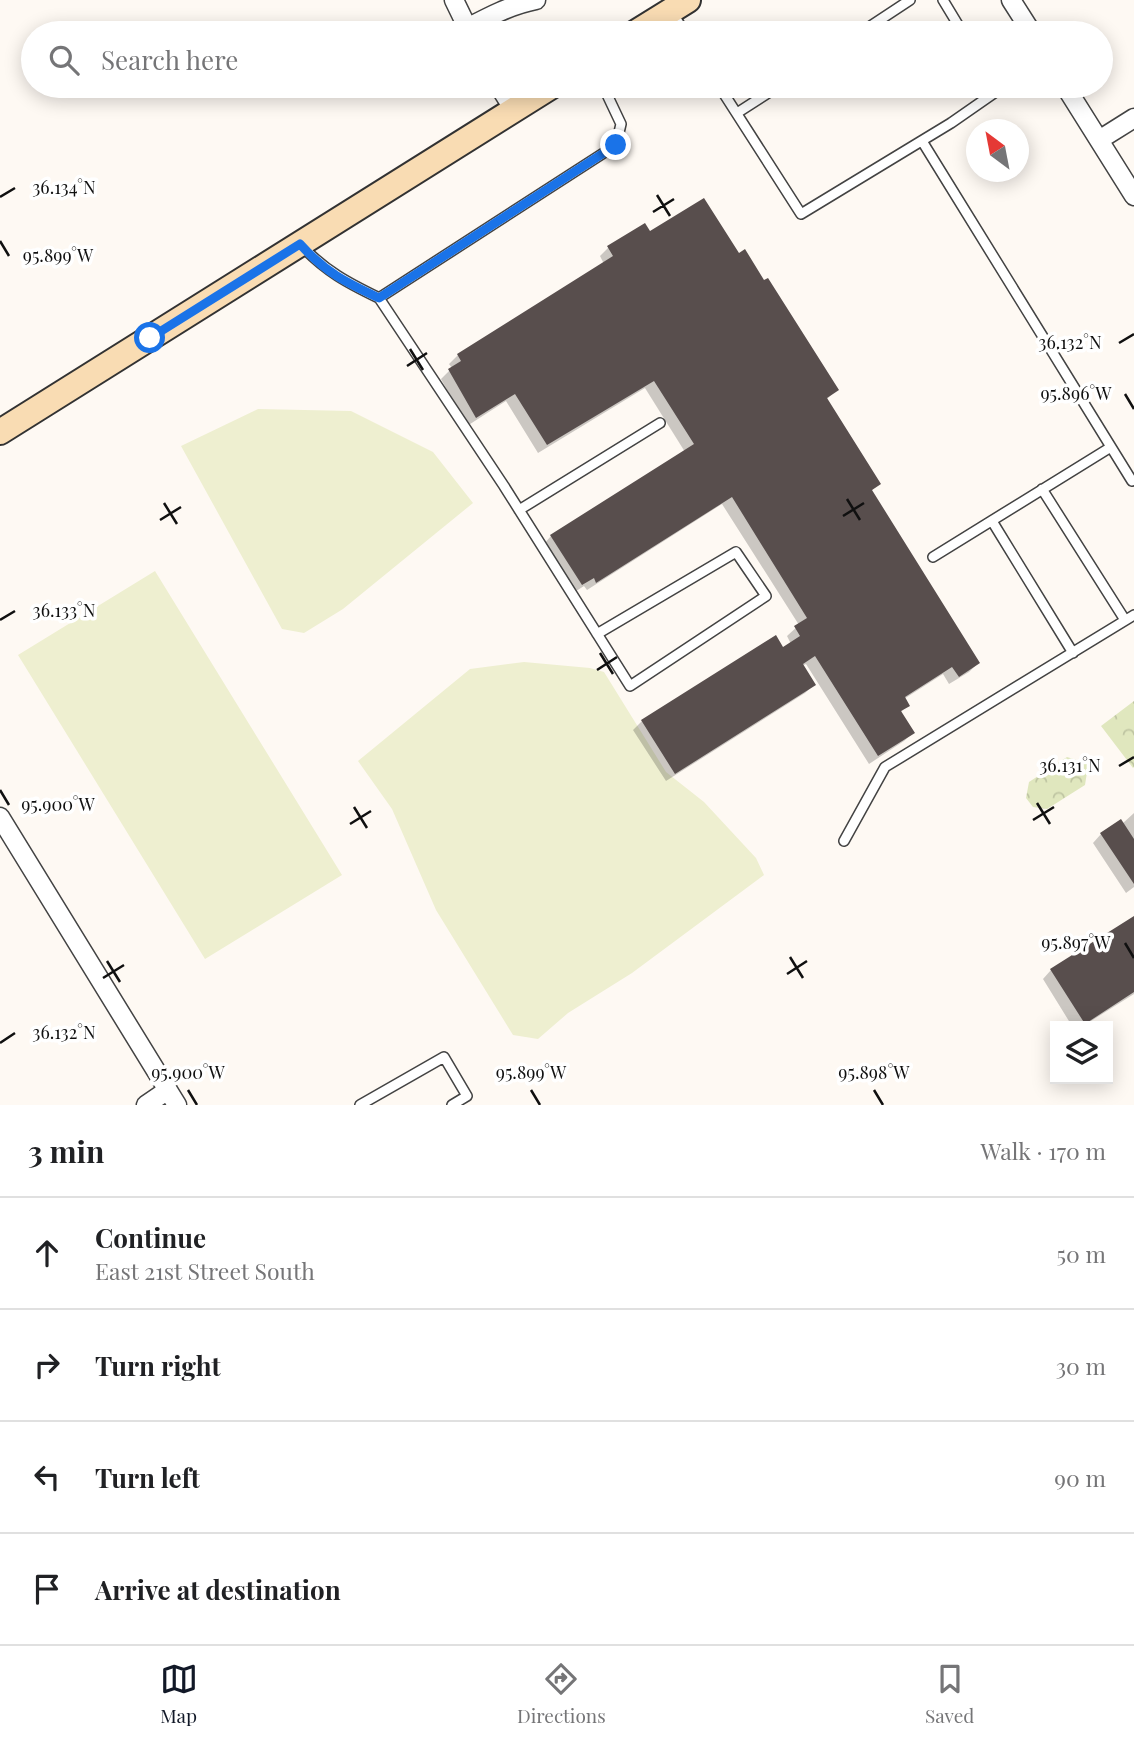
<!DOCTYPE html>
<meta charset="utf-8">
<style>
body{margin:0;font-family:"Playfair Display",serif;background:#f2f2f2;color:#202124}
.controls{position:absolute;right:21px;bottom:21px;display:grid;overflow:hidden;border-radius:0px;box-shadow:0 4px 18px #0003}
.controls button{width:63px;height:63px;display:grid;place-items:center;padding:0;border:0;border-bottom:2px solid #e0e0e0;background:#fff;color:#202124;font:35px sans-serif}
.compass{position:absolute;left:966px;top:119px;width:63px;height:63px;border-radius:50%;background:#fff;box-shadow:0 4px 18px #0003;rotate:328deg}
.stop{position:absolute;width:21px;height:21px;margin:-16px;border:5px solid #1a73e8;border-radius:50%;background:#fff}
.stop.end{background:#1a73e8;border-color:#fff;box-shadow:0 2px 7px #0008}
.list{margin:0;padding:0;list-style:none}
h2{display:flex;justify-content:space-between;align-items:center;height:91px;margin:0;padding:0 28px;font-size:30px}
h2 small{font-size:23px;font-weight:400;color:#757577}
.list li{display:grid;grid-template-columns:46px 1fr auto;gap:21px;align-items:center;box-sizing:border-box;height:112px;padding:0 28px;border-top:2px solid #e0e0e0}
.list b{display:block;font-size:26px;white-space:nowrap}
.list p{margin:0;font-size:23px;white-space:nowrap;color:#757577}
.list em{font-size:23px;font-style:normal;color:#757577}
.icon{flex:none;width:38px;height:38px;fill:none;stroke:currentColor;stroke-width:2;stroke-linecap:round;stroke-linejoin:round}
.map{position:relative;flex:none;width:1134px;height:1105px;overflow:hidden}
.search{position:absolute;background:#fff;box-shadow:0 4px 18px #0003;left:21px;right:21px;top:21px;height:77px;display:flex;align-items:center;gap:18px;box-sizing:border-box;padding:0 24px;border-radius:38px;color:#757577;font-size:26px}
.sheet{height:539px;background:#fff}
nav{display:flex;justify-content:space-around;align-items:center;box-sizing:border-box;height:98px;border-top:2px solid #e0e0e0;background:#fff;font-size:19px;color:#757577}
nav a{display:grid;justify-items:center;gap:4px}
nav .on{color:#111827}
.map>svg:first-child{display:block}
</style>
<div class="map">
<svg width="1134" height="1105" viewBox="0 0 1134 1105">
<defs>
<pattern id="park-crowns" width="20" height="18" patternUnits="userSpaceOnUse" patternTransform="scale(1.75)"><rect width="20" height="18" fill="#e0e7be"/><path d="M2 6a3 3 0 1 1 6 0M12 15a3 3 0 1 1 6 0" fill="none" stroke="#bfc5a2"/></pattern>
</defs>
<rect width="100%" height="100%" fill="#fef9f3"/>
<!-- park -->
<path fill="url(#park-crowns)" d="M1134,701V767L1133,768L1101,726Z
M1067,757L1086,763L1088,766L1085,785L1047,809L1033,807L1026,798L1029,782Z"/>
<!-- pitch -->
<path fill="#eeefd0" d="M258,409L351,411L433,452L473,503L343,609L304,633L282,629L181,446Z
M155,571L342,875L205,959L18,655Z
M524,662L590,668L604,672L666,772L704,802L756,858L764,875L632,973L568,1013L538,1039L513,1035L436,910L392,809L358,761L470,669Z"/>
<!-- shadow -->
<path fill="#0003" d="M649,234L738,255L836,390L826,400L878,484L871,491L978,663L969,672L949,684L943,674L904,699L908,705L900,713L913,733L904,741L869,764L806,664L802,666L814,685L805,693L666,781L633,730L642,721L775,637L783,649L791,644L787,636L799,625L722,504L587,590L584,586L573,593L543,545L551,536L685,452L645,388L538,453L506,401L467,426L441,379L452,368L449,364L458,355L604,264L600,256L608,248Z
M1134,813V887L1126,893L1093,843L1101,834L1122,824Z
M1134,918V994L1083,1026H1072L1043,979L1051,970Z"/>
<!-- building -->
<path fill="#584e4d" d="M704,198L739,253L745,249L764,280L768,278L839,390L827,398L881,484L872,490L980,663L959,677L952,667L905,697L910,706L901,711L915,733L878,756L815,656L803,664L816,685L675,774L641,720L776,635L783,647L800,636L794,626L807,618L732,497L596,583L594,578L582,585L550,535L694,444L654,381L547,445L515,394L476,418L448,369L461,361L457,354L613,256L607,246L645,223L650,231Z
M1121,819L1134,839V884L1100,833Z
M1134,916V992L1085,1024L1050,969Z"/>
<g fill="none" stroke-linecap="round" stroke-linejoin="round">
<!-- lane casing -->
<g stroke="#434343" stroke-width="12">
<path id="lane" d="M943,0L963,33
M672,12L685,33
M860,33L910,0
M719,86L801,214L951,123L997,91L994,86
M737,113L779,86
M922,141L1132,481
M301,245C325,271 348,283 379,298L504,486L630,686L766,596L736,552L597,634
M379,298L616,145L621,124L603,86
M1042,489L1125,620
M519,510L660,423
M992,521L1073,653
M933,557L1111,447
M844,841L885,767L1134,615
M360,1105L444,1057L467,1096L452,1105"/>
</g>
<!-- street casing -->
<g stroke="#434343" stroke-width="21">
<path id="street" d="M454,0L470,33
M1011,0L1032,33
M467,28C490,16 511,5 536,0
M499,86L514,110
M1065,86L1134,196
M1099,140L1134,118
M0,817L177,1105
M146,1105L168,1090"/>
</g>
<!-- secondary casing -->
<g stroke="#323232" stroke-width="28">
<path id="secondary" d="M635,33L688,0
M0,432L552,86"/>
</g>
<!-- lane -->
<use href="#lane" stroke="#fff" stroke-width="9"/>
<!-- street -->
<use href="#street" stroke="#fff" stroke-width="18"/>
<!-- secondary -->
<use href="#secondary" stroke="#f9dcb3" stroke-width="24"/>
</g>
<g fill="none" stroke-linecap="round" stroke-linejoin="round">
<!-- route -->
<path stroke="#1a73e8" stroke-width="9" d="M150,338L300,244C325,272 345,282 379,298L616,145"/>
</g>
<!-- ticks -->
<path fill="none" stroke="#101010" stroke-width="2.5" d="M657,195L670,216M0,197L15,188M653,212L674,199M0,241L9,256M1119,343L1134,334M410,349L423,370M407,366L427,353M1125,394L1134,409M847,499L860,520M164,503L177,524M843,516L864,503M160,520L181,507M0,620L15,611M600,653L613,674M597,670L617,657M1119,766L1134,757M0,790L9,805M1037,803L1050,824M354,807L367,828M1033,820L1054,807M350,824L371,811M1125,943L1134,958M790,957L803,978M107,961L120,982M787,974L807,961M103,978L124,965M0,1043L15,1033M188,1090L197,1105M531,1090L540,1105M874,1090L883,1105"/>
<g font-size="18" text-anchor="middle" fill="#101010" stroke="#fff" stroke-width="7" stroke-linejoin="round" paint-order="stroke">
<text x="64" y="194">36.134°N</text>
<text x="58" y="262">95.899°W</text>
<text x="1070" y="349">36.132°N</text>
<text x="1076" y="400">95.896°W</text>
<text x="64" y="617">36.133°N</text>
<text x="1070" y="772">36.131°N</text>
<text x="58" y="811">95.900°W</text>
<text x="1076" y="949">95.897°W</text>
<text x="64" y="1039">36.132°N</text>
<text x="188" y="1079">95.900°W</text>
<text x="531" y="1079">95.899°W</text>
<text x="874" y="1079">95.898°W</text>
</g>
</svg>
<div class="controls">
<button><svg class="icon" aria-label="layers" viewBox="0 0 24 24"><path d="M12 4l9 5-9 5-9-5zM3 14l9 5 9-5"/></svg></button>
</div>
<svg class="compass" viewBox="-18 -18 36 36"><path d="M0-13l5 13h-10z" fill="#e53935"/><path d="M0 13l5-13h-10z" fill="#757577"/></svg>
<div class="stop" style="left:150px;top:338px"></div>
<div class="stop end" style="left:616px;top:145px"></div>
<div class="search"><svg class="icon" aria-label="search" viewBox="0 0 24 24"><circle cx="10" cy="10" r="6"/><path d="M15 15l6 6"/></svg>Search here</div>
</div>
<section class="sheet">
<h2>3 min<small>Walk · 170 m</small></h2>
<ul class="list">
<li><svg class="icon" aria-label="ahead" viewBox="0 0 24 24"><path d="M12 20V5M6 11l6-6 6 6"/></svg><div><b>Continue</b><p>East 21st Street South</p></div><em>50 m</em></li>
<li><svg class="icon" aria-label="right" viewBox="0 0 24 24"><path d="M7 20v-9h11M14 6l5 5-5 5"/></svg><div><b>Turn right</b></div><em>30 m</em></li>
<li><svg class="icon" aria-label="left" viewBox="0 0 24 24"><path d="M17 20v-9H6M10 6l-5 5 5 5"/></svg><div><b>Turn left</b></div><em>90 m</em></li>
<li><svg class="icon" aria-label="arrive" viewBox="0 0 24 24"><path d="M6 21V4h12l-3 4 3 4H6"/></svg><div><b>Arrive at destination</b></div></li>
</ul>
</section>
<nav>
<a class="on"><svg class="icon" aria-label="map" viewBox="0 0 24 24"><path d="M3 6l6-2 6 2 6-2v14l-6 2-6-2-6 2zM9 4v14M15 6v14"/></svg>Map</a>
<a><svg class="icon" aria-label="directions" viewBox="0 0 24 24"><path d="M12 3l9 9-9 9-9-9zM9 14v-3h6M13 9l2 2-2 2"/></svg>Directions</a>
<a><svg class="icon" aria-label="saved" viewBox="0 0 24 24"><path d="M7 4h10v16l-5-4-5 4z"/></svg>Saved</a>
</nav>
